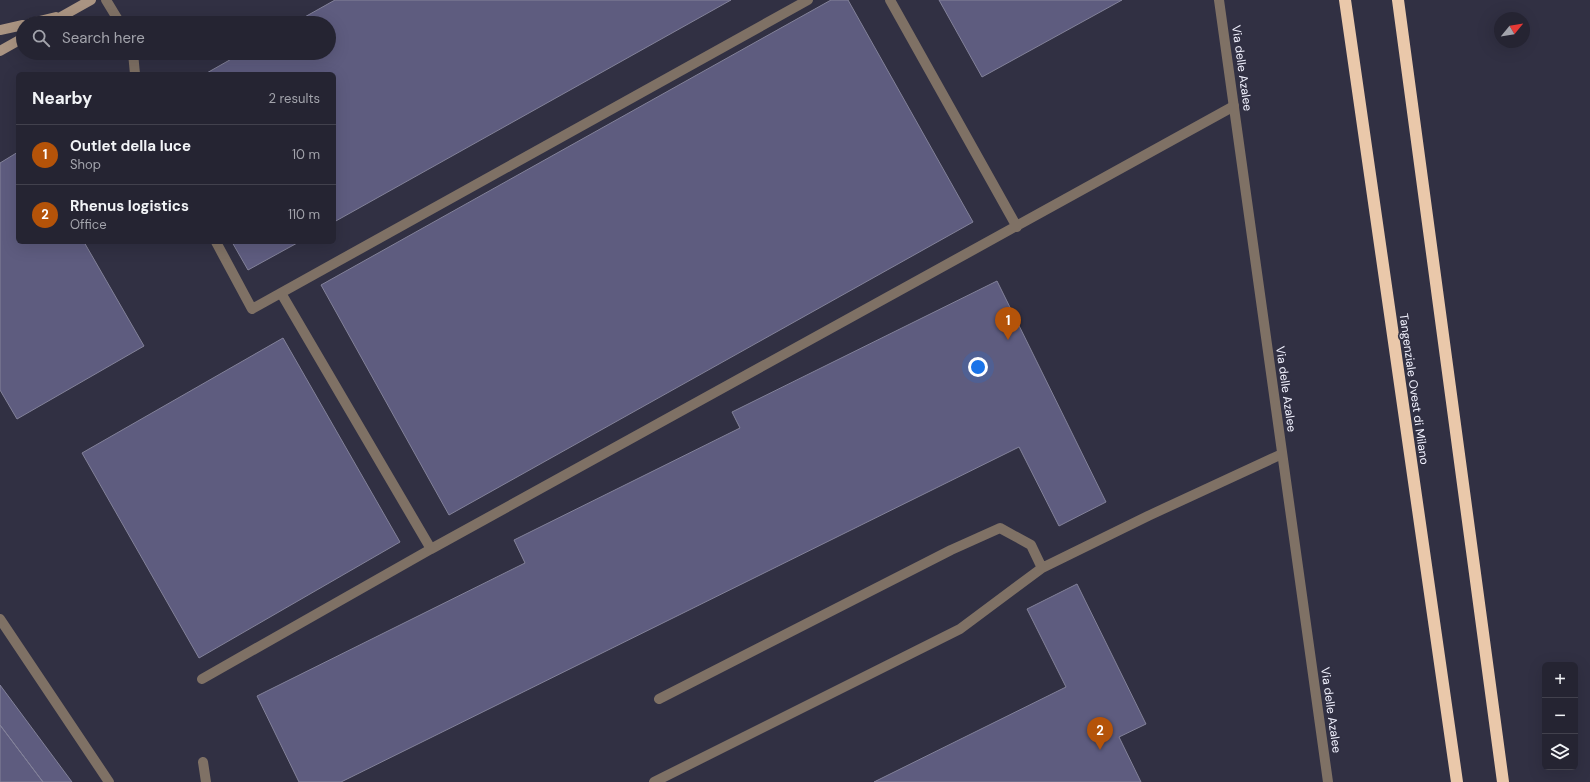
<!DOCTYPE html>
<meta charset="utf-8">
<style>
body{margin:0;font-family:"DM Sans",sans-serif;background:#31303e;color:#f1f3f6}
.controls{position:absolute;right:12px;bottom:12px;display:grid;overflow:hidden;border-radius:6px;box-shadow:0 4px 16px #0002}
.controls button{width:36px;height:36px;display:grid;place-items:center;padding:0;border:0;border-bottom:1px solid #42414d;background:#252432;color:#f1f3f6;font:20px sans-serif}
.compass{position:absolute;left:1494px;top:12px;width:36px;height:36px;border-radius:50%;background:#252432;box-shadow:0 4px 16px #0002;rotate:60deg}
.you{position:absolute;left:978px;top:367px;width:14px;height:14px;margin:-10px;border:3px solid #fff;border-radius:50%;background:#1a73e8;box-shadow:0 0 0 6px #1a73e833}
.badge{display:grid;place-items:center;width:26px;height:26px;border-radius:50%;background:#b45309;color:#fff;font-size:13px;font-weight:700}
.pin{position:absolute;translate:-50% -33px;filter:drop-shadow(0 1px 2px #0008)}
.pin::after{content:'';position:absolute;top:21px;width:14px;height:12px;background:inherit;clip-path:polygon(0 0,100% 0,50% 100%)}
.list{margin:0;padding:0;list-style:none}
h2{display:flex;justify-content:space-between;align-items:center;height:52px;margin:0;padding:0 16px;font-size:17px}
h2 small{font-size:13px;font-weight:400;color:#a3a4ac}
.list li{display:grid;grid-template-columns:26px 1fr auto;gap:12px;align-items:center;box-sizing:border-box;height:60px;padding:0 16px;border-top:1px solid #42414d}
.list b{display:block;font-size:15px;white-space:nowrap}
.list p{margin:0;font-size:13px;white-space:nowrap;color:#a3a4ac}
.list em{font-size:13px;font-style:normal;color:#a3a4ac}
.icon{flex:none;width:22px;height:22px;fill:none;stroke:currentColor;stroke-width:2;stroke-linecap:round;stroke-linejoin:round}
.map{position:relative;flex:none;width:1590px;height:782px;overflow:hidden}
.search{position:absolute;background:#252432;box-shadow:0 4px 16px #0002;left:16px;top:16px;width:320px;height:44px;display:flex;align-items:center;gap:10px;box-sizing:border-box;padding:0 14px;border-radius:22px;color:#a3a4ac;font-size:15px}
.panel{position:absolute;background:#252432;box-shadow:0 4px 16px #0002;left:16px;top:72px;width:320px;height:172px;border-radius:6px}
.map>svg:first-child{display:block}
</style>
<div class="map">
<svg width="1590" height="782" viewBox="0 0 1590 782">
<rect width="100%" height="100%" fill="#313043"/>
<!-- building -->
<path fill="#5e5c7f" stroke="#83829a" d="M335,0H731L334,222V74H205L242,53H329V23H294Z
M831,0H848L973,222L449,515L321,285Z
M939,0H1122L982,77Z
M18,152V242H84L144,346L17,419L0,390V163Z
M232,242H299L248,270Z
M997,281L1106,502L1059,526L1019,447L341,782H299L257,696L525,563L514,540L740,428L732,412Z
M283,338L400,542L199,658L82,453Z
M1077,584L1146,724L1119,737L1141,782H874L1066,687L1027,609Z
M0,685L72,782H43L0,725Z
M0,725L43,782H0Z"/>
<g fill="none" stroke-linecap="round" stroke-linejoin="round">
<!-- lane -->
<path stroke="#7f7165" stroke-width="10" d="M106,0L120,23
M890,0L1017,227
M133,53L135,74
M216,242L252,309L808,0
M281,293L431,549L1234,106
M0,619L109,782
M202,679L431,549
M659,699L951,550L1000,528L1031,545L1042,568
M203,762L206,782
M654,782L960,629L1042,568L1148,516L1282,454"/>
<!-- street -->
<path stroke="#7f7165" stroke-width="10" d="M1219,0L1328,782"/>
<!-- secondary -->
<path stroke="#aa9482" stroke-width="10" d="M31,23L56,17
M50,23L91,0
M0,30L23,25
M0,51L23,38"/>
<!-- highway -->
<path stroke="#eac8aa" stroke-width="12" d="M1345,0L1457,782
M1398,0L1503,782"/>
</g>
<g text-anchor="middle" stroke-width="3.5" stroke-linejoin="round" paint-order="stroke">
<!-- street labels -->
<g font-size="12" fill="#f2f2ff" stroke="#313043">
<text transform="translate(1242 68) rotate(82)" y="4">Via delle Azalee</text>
<text transform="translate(1286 389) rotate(82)" y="4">Via delle Azalee</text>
<text transform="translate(1414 389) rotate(82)" y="4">Tangenziale Ovest di Milano</text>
<text transform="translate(1331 710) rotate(82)" y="4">Via delle Azalee</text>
</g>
</g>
</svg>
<div class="controls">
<button>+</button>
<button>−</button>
<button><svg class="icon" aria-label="layers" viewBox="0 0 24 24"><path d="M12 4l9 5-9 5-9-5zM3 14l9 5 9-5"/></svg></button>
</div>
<svg class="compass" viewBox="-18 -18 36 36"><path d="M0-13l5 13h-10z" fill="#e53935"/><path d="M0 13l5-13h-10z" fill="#a3a4ac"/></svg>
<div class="you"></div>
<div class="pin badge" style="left:1008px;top:340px">1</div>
<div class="pin badge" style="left:1100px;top:750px">2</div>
<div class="search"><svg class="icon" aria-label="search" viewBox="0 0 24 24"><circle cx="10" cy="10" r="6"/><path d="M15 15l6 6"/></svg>Search here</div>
<section class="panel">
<h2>Nearby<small>2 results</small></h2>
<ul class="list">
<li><span class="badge">1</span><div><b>Outlet della luce</b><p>Shop</p></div><em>10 m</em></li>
<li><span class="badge">2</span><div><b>Rhenus logistics</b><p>Office</p></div><em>110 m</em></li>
</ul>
</section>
</div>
